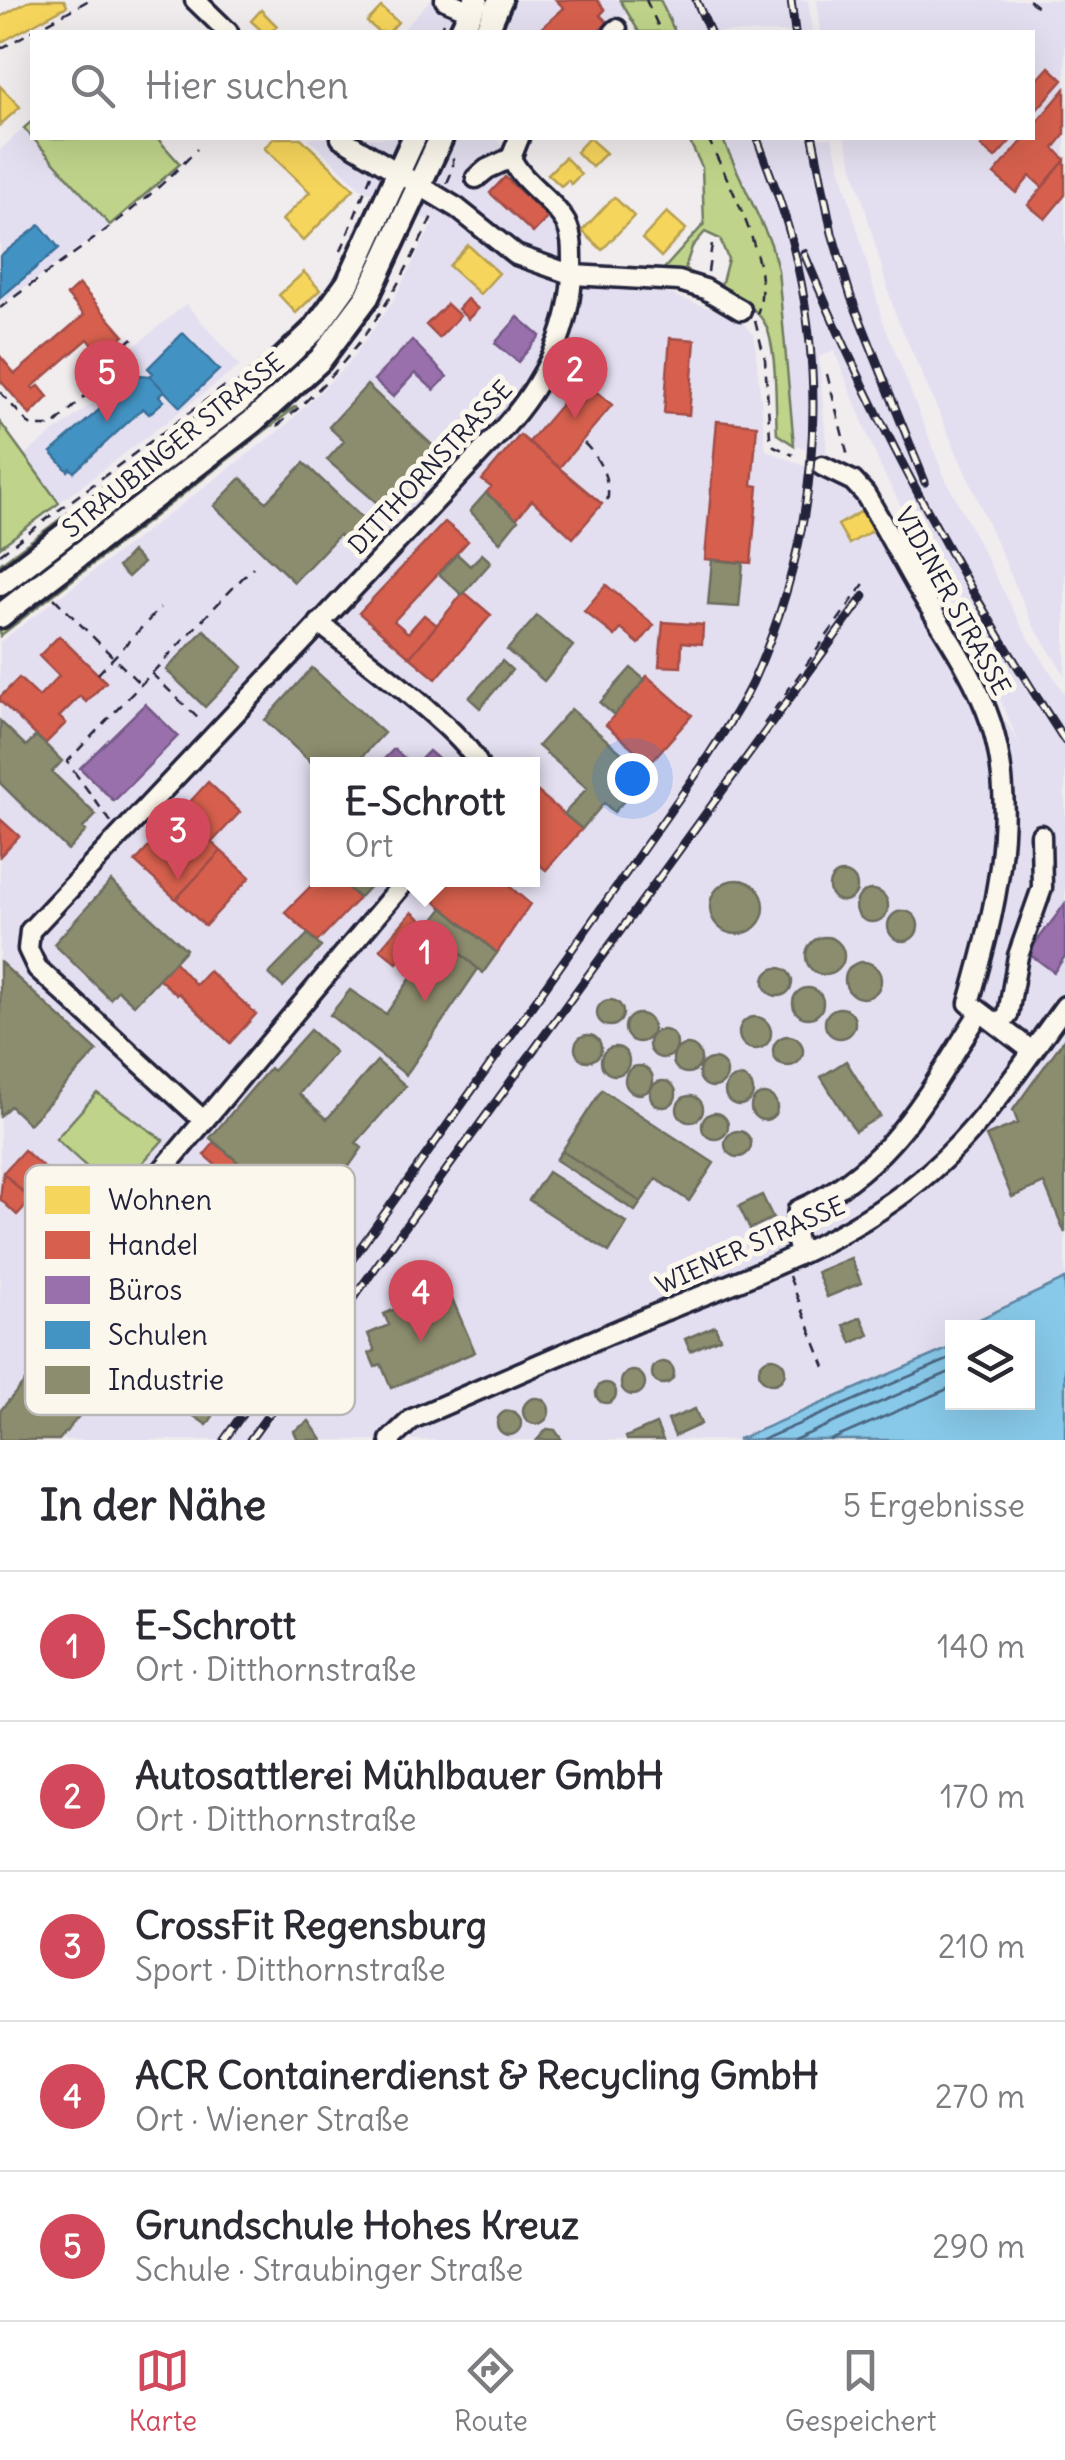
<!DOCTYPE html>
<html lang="de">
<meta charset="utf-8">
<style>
body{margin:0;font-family:Delius,sans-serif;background:#f2f2f3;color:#2b2b33}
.controls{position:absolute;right:30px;bottom:30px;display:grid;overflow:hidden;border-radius:0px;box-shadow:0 10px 40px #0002}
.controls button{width:90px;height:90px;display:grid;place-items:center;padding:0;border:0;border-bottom:2px solid #e1e1e2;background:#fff;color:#2b2b33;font:50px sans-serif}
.you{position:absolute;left:632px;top:778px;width:35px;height:35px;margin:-25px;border:8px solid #fff;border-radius:50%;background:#1a73e8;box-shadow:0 0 0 15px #1a73e833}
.badge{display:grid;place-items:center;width:65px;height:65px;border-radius:50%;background:#d1495b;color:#fff;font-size:32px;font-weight:700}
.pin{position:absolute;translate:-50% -82px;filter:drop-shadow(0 2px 5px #0008)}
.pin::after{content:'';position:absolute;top:52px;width:35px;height:30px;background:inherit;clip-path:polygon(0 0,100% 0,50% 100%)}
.popup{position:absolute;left:310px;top:757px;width:230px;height:130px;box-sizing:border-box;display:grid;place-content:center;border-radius:0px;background:#fff;filter:drop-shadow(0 2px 8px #0005);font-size:32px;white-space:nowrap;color:#7c7c81}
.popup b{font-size:38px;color:#2b2b33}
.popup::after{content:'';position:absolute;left:50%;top:100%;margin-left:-20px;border:20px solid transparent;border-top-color:#fff}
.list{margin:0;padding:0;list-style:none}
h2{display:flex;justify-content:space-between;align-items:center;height:130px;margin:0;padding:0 40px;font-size:42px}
h2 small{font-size:32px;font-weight:400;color:#7c7c81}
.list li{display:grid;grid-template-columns:65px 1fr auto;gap:30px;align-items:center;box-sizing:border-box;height:150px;padding:0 40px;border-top:2px solid #e1e1e2}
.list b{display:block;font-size:38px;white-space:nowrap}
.list p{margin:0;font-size:32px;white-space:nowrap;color:#7c7c81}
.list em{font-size:32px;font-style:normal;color:#7c7c81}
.icon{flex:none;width:55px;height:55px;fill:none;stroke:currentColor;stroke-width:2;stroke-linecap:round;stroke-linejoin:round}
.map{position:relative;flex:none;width:1065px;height:1440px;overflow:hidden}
.search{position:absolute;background:#fff;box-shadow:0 10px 40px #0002;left:30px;right:30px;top:30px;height:110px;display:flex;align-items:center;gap:25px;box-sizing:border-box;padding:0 35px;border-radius:0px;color:#7c7c81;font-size:38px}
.sheet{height:880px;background:#fff}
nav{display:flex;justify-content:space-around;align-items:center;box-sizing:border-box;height:140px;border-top:2px solid #e1e1e2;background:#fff;font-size:28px;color:#7c7c81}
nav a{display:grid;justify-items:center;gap:5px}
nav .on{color:#d1495b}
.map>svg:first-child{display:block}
</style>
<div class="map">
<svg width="1065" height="1440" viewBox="0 0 1065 1440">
<rect width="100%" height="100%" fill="#f1ecee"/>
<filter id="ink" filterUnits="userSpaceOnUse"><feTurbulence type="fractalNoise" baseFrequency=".01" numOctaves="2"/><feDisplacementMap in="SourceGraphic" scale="20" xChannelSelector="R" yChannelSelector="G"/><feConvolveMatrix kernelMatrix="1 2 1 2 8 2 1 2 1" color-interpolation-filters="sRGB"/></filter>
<g filter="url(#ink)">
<!-- built -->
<path fill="#e4dff0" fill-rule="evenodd" d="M430,0H620L628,12L607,32H401Z
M660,0H808L812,32H675Z
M817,0H1065V675L1033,625L894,311L845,138H1032V32H821Z
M24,128L110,225L0,305V150Z
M308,138H499L497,140L578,225L555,295L594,287L647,286L740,319L754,335L766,450L862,490L1019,743L992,680L880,466L834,350L819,357L827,455L794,445L778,270L771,244L722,138H832L883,321L944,476L1023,629L1065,695V1279L972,1322L973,1327L952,1328V1347L737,1440H0V642L285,426L348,364L392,303L433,223L359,187ZM318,764H532V880H318Z
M186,304L240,366L59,503L24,455L95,401L107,369Z"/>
<!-- green -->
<path fill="#bfd48a" stroke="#707b62" stroke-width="2.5" d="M620,0H660L675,32H639Z
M32,121V138H157L180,164L110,225L24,128Z
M688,138H722L771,244L778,270L794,445L777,434C775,406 778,346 764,322C754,306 736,296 721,286L728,259L720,239L705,232L692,247L685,268L692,275L662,271L704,224L702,167Z
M387,227L391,229L378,256L335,328L279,389L0,606V596L284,378C329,332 361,285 387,227Z
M247,379L250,383L0,573V564Z
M297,406L0,636V629L280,414Z
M0,422L59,503L0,547Z
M97,1093L163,1140L115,1193L56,1139Z"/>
<!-- water -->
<path fill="#88c9e9" stroke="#5f86a3" stroke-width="2.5" d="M1065,1279V1440H737L952,1347V1402H1028V1328L973,1327L971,1323Z"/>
<!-- homes -->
<path fill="#f6d55c" stroke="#b69f52" stroke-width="2.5" d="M31,0H64L67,6L0,43V17Z
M381,7L398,22L389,32H379L367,22Z
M261,10L277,26L271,32H263L251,21Z
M0,86L20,107L0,125Z
M274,138H301L354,189L303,241L282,220L310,192L264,148Z
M589,138L606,153L592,167L576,152Z
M565,157L581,174L571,184L568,180L561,186L548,174Z
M614,197L634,216L602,250L582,231Z
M667,212L686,229L661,257L642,239Z
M468,245L499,273L480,294L449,266Z
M304,272L320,290L296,313L279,295Z
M862,511L873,530L849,544L838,525Z
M193,1197L208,1210L183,1237L160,1217L169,1207L178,1214Z"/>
<!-- shops -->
<path fill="#d6604d" stroke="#a04d48" stroke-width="2.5" d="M556,0H597L605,10L600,15L608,23L597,32H537L564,8Z
M1049,67L1063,80L1032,115V86Z
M1065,89V134L1054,148L1065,160L1042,187L1030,176L1016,193L994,174L1025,138H1032V128Z
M988,138H1013L995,158L981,146Z
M1065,160V195L1045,219L1028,205Z
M505,177L548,217L533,233L490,193Z
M79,284L124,336L100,353L88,339L32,387L34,389L39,386L48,397L30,415L0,380V356L15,374L84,315L67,295Z
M467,299L478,309L468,319L458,309Z
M447,304L460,316L439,338L426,325Z
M670,338L695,340L689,415L664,413Z
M582,380L612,405L559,468L529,442Z
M717,421L757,425L752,485L758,486L751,563L705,559Z
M520,435L602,504L573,538L532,500L516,519L486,493L491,487L482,480Z
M445,522L468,541L394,621L408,633L424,615L437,625L410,657L359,613Z
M606,585L654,625L639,644L621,629L615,636L584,611Z
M464,592L491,615L436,679L410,657Z
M663,622L703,625L702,644L682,642L681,667L659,666Z
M59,636L106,682L86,702L80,696L59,717L66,723L45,744L0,701V697L19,678L39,697L59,676L39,656Z
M647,676L692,715L650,763L606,725Z
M208,782L240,812L212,842L180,813Z
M532,787L582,829L546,870L532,859Z
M180,813L221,851L176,899L135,862Z
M0,819L19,836L0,856Z
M221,851L250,877L205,926L176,899Z
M318,879L339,880L359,898L317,942L285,912Z
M438,880H502L530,904L497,953L426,894Z
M412,912L429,926L397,963L380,949Z
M174,961L196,985L209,971L256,1014L230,1043L179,993L177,995L158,978Z
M215,1142L309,1223L230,1319L213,1305L284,1224L204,1155Z
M24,1150L91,1211L69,1235L3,1173Z
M3,1173L31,1200L17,1215L0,1199Z"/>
<!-- offices -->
<path fill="#9970ab" stroke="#755989" stroke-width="2.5" d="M518,317L540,336L518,362L495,343Z
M412,340L447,377L434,390L415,373L393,397L374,380Z
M145,704L178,736L114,801L80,768Z
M394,749L411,764H379Z
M429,751L444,764H416Z
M1065,904V956L1054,972L1028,953Z"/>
<!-- schools -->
<path fill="#4393c3" stroke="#39719a" stroke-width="2.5" d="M40,225L59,248L0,298V256Z
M183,333L219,370L180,407L150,376L153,373L148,368Z
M139,375L150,376L164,391L159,396L164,401L149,414L143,408L74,472L70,468L68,471L51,452Z"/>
<!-- industry -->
<path fill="#8c8c6e" stroke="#6c6c5f" stroke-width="2.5" d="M367,385L445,457L429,478L417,467L383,508L327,460L344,441L329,427Z
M304,463L377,532L358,552L339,535L294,582L214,506L241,478L266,502Z
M486,493L518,520L500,542L470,511Z
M132,552L143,563L128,577L118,567Z
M457,554L470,566L482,554L491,562L462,595L439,574Z
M712,560L743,563L739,607L708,605Z
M537,616L573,646L544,681L507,650Z
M204,630L243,667L205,707L166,670Z
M502,661L512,670L480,708L469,698Z
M312,668L384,733L355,764H318V769L265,720Z
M631,668L645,680L614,715L600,703Z
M571,709L647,775L614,812L604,803L582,829L564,814L587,788L538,746Z
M0,721L26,746L36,736L45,744L62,761L52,772L96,815L83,828L86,831L68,850L0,783Z
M829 887a14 14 0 1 1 28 0a14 14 0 1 1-28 0Z
M710 907a27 27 0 1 1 54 0a27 27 0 1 1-54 0Z
M350,880H372L374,882L359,898L345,885Z
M111,881L186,949L134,1005L118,990L110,999L54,944Z
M856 906a16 16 0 1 1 32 0a16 16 0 1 1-32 0Z
M443,908L497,953L483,973L429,926Z
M888 926a15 15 0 1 1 30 0a15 15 0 1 1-30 0Z
M308,934L321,947L283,987L269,974Z
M440,936L478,969L406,1075L330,1015L350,990L386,1014Z
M806 956a19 19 0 1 1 38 0a19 19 0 1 1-38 0Z
M0,962L97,1051L29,1124L10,1106L0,1116Z
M845 980a18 18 0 1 1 36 0a18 18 0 1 1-36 0Z
M764 982a14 14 0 1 1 28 0a14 14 0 1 1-28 0Z
M793 1003a15 15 0 1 1 30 0a15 15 0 1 1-30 0Z
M597 1013a13 13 0 1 1 26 0a13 13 0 1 1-26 0Z
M825 1023a15 15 0 1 1 30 0a15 15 0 1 1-30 0Z
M625 1028a14 14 0 1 1 28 0a14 14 0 1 1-28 0Z
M739 1033a16 16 0 1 1 32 0a16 16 0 1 1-32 0Z
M310,1030L335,1052L299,1094L327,1119L377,1061L406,1086L356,1143L362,1148L309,1223L210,1138L270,1068L273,1071Z
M649 1044a14 14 0 1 1 28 0a14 14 0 1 1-28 0Z
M575 1048a13 13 0 1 1 26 0a13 13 0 1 1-26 0Z
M773 1051a15 15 0 1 1 30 0a15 15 0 1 1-30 0Z
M1065,1038V1233L1044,1183L1012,1197L986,1136L1018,1123L1013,1110Z
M673 1059a14 14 0 1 1 28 0a14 14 0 1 1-28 0Z
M601 1061a14 14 0 1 1 28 0a14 14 0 1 1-28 0Z
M699 1073a14 14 0 1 1 28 0a14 14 0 1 1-28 0Z
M846,1061L880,1116L855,1131L821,1077Z
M625 1080a14 14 0 1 1 28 0a14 14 0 1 1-28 0Z
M725 1091a14 14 0 1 1 28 0a14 14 0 1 1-28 0Z
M650 1094a13 13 0 1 1 26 0a13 13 0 1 1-26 0Z
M602,1090L714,1163L689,1201L656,1179L641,1202L562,1151Z
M751 1107a13 13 0 1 1 26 0a13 13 0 1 1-26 0Z
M677 1109a13 13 0 1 1 26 0a13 13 0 1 1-26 0Z
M702 1126a13 13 0 1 1 26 0a13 13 0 1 1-26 0Z
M725 1144a13 13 0 1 1 26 0a13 13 0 1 1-26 0Z
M562,1151L641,1202L635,1211L556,1160Z
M548,1172L627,1223L609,1252L529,1200Z
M762,1195L773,1218L750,1229L739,1206Z
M122,1252L163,1288L104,1352L121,1366L59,1440H0V1411L100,1293L93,1287Z
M851,1258L861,1283L827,1297L817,1272Z
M447,1287L475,1352L391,1388L381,1364L375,1367L369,1353L375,1351L368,1334L389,1325L384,1314Z
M861,1317L869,1335L852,1343L844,1325Z
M715,1326L720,1338L690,1351L685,1339Z
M223,1341L251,1360L207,1425L179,1406Z
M759 1371a13 13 0 1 1 26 0a13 13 0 1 1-26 0Z
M652 1373a11 11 0 1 1 22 0a11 11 0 1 1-22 0Z
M621 1383a12 12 0 1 1 24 0a12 12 0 1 1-24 0Z
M596 1393a10 10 0 1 1 20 0a10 10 0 1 1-20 0Z
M523 1411a13 13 0 1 1 26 0a13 13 0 1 1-26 0Z
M695,1409L701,1424L675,1436L668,1420Z
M497 1423a12 12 0 1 1 24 0a12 12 0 1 1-24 0Z
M309,1421L322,1440H298L294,1431Z
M656,1424L663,1440H627L626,1437Z
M547,1429L555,1430L562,1440H537Z"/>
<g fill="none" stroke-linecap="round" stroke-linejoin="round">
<!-- shore -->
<path stroke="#4b6581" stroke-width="2.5" d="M762,1440L952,1358
M794,1440L952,1371
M831,1440L952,1387"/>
<!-- minor casing -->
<g stroke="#22223b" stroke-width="25">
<path id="minor" d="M195,0L228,32
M445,0L471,11
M614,32L617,29
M341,138L457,208L516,255L573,275L679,281L705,289L741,310
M476,178L487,169L511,158
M822,466L853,481L865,494C884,525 900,557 918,588C944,631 975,675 991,723C1020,814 994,915 969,1003L1032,1051
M319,623C354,651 463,730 478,764
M999,1026L1008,1015L1018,956L1042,888L1041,835
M203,1120L37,968L28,949L30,931L502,430C544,384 574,325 572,261C572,248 572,235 566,223C552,198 523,184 511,158L519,138
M800,1254L795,1234L798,1210C892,1169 927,1094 980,1012
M45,1310L406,880
M390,1440L412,1419C491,1385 570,1350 649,1317C747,1277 851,1242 931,1171C985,1124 1023,1063 1065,1006"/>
</g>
<!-- major casing -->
<g stroke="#22223b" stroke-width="30">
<path id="major" d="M461,32L476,0
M486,32L500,0
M0,584L237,403L314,330L348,283L414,138
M0,616L252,422L320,360L367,297L441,138"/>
</g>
<!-- path -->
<path stroke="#22223b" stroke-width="2.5" stroke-dasharray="10 8" stroke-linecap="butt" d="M646,0L661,32
M1029,0L1041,10
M439,32L443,23
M0,49L89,0
M708,138C728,183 776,266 757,314
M447,183L453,169V158
M341,251L371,175
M708,272L712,244
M0,308C67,256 140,212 197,149
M755,321L765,359L770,437L774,446L793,455
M827,374L849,460
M0,392L31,426H53L85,396L94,371L133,338
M277,426C352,366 394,300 433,214
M584,443C599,457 615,487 605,507
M0,554L229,383
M54,598L139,683
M151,673L203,723
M98,674L160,608
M764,724L868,578
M111,822L67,762L253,567
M789,1276L825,1367"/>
<!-- minor -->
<use href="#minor" stroke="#fbf7ec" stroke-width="18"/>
<!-- major -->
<use href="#major" stroke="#fbf7ec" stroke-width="22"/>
<!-- rail casing -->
<g stroke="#22223b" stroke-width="9">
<path id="rail" d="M696,0L710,32
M791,0L795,32
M813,138L832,233L851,297L925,482
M804,253C875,424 964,586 1065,741
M224,1440L702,766C719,738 739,711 753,681C816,542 830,390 792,242C784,208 770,174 758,141
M250,1440L864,596"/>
</g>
<!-- rail -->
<use href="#rail" stroke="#fbf7ec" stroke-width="5" stroke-dasharray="15" stroke-linecap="butt"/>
</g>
</g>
<g text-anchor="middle" stroke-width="10" stroke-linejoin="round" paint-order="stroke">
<!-- street labels -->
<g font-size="25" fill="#22223b" stroke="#fbf7ec">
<text transform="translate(173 445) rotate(-39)" y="9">STRAUBINGER STRASSE</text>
<text transform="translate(430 467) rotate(-47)" y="9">DITTHORNSTRASSE</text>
<text transform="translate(953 601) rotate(61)" y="9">VIDINER STRASSE</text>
<text transform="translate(750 1245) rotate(-24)" y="9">WIENER STRASSE</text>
</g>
</g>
<!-- legend -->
<rect x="25" y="1165" width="330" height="250" rx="15" fill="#fbf7ec" stroke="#bab7b7" stroke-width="2.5"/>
<rect x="45" y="1186" width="45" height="28" fill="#f6d55c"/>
<rect x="45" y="1231" width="45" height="28" fill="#d6604d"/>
<rect x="45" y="1276" width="45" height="28" fill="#9970ab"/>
<rect x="45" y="1321" width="45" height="28" fill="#4393c3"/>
<rect x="45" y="1366" width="45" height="28" fill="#8c8c6e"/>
<g font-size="28" fill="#22223b">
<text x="108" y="1210">Wohnen</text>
<text x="108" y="1255">Handel</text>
<text x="108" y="1300">Büros</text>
<text x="108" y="1345">Schulen</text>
<text x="108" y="1390">Industrie</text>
</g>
</svg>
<div class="controls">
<button><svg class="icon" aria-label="layers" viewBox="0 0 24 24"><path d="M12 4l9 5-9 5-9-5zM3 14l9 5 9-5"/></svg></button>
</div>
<div class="you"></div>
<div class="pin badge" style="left:425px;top:1002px">1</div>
<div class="popup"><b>E-Schrott</b>Ort</div>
<div class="pin badge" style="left:575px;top:419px">2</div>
<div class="pin badge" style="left:178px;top:880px">3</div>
<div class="pin badge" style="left:421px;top:1342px">4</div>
<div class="pin badge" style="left:107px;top:422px">5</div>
<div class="search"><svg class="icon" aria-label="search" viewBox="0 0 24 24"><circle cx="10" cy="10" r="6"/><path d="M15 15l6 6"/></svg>Hier suchen</div>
</div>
<section class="sheet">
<h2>In der Nähe<small>5 Ergebnisse</small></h2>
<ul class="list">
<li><span class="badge">1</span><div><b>E-Schrott</b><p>Ort · Ditthornstraße</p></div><em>140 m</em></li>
<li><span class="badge">2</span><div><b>Autosattlerei Mühlbauer GmbH</b><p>Ort · Ditthornstraße</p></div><em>170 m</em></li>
<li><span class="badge">3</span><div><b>CrossFit Regensburg</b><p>Sport · Ditthornstraße</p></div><em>210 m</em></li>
<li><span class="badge">4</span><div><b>ACR Containerdienst &amp; Recycling GmbH</b><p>Ort · Wiener Straße</p></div><em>270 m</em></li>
<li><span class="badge">5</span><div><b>Grundschule Hohes Kreuz</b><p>Schule · Straubinger Straße</p></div><em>290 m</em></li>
</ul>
</section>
<nav>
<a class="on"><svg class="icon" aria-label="map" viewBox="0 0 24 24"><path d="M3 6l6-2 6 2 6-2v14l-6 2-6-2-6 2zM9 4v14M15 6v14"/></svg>Karte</a>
<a><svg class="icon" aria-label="directions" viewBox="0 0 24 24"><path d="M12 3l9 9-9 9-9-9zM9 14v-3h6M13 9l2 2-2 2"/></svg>Route</a>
<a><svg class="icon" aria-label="saved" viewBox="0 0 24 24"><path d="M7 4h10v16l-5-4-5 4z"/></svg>Gespeichert</a>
</nav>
